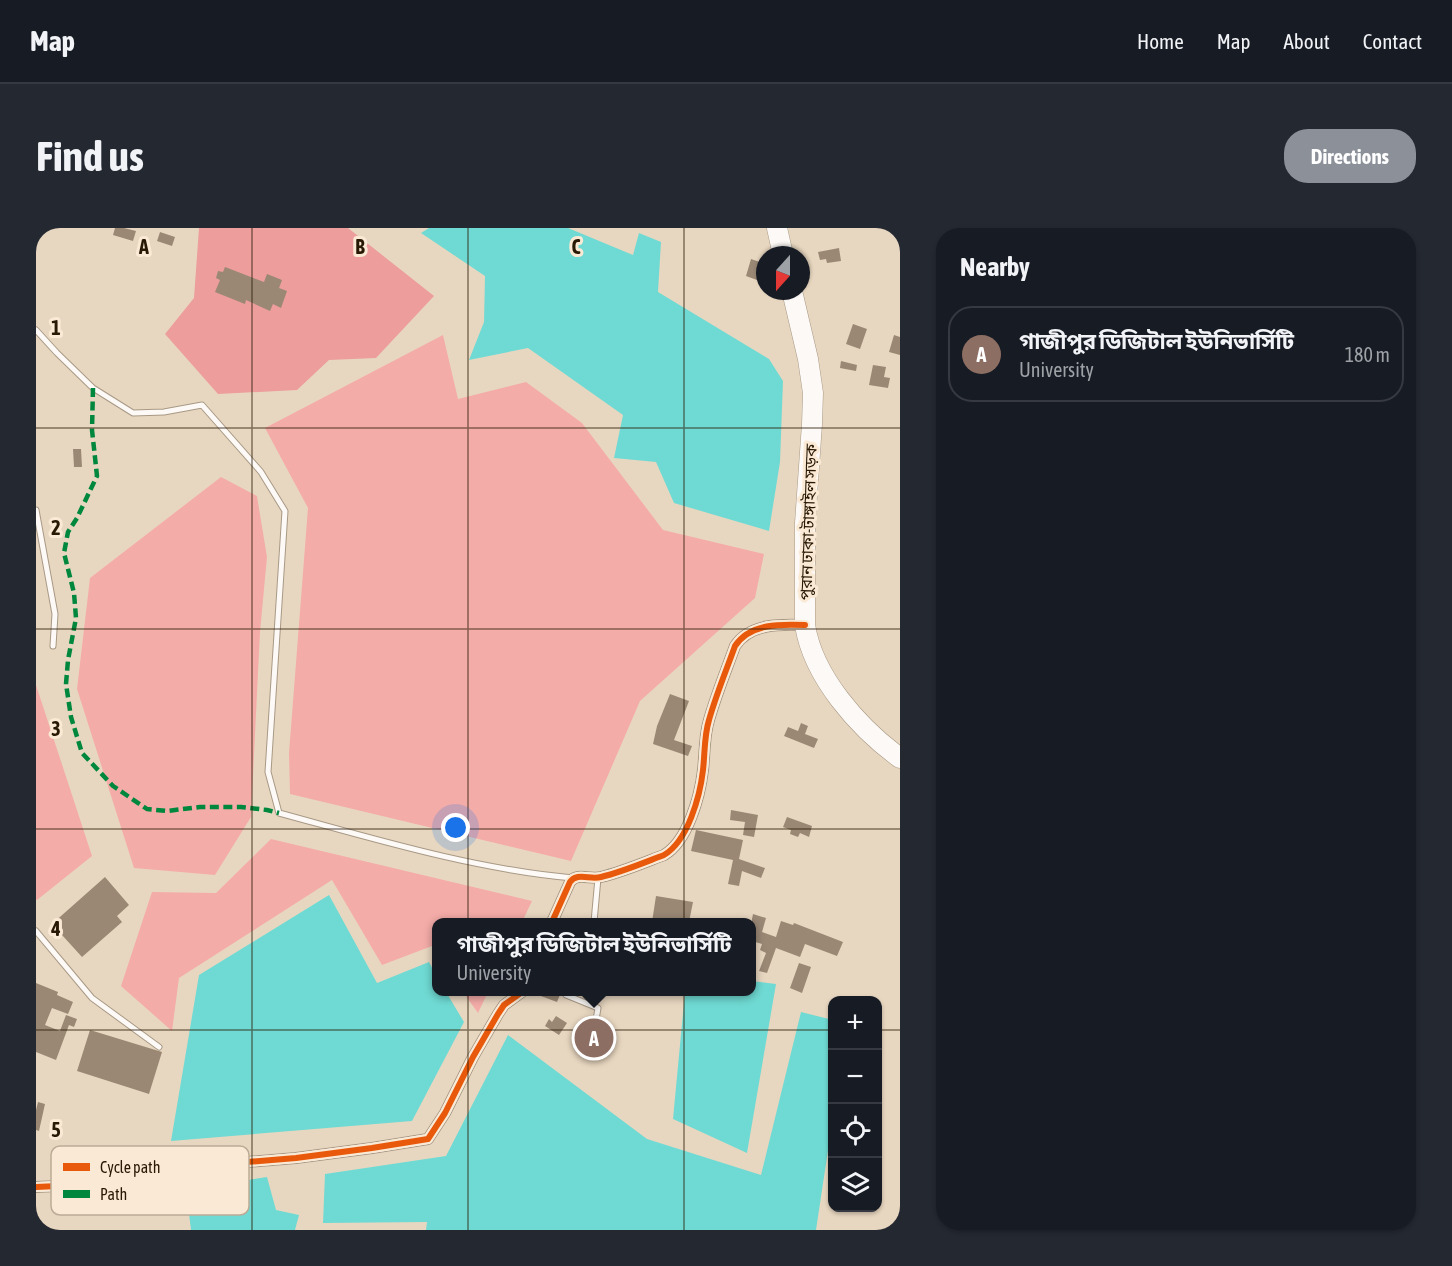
<!DOCTYPE html>
<meta charset="utf-8">
<style>
body{margin:0;font-family:"Asap Condensed","Noto Sans Bengali",sans-serif;background:#242831;color:#f1f3f6}
.controls{position:absolute;right:18px;bottom:18px;display:grid;overflow:hidden;border-radius:12px;box-shadow:0 2px 4px #0004}
.controls button{width:54px;height:54px;display:grid;place-items:center;padding:0;border:0;border-bottom:2px solid #363941;background:#171b24;color:#f1f3f6;font:30px sans-serif}
.compass{position:absolute;left:720px;top:18px;width:54px;height:54px;border-radius:50%;background:#171b24;box-shadow:0 2px 4px #0004;rotate:201deg}
.you{position:absolute;left:420px;top:600px;width:21px;height:21px;margin:-15px;border:4px solid #fff;border-radius:50%;background:#1a73e8;box-shadow:0 0 0 9px #1a73e833}
.badge{display:grid;place-items:center;width:39px;height:39px;border-radius:50%;background:#8c9099;color:#fff;font-size:20px;font-weight:700}
.pin{position:absolute;translate:-50% -50%;border:3px solid #fff;box-shadow:0 2px 6px #0006}
.popup{position:absolute;left:396px;top:690px;width:324px;height:78px;box-sizing:border-box;display:grid;place-content:center;border-radius:12px;background:#171b24;filter:drop-shadow(0 2px 4px #0005);font-size:20px;white-space:nowrap;color:#9ea1a6}
.popup b{font-size:22px;color:#f1f3f6}
.popup::after{content:'';position:absolute;left:50%;top:100%;margin-left:-12px;border:12px solid transparent;border-top-color:#171b24}
.list{margin:0;padding:0;list-style:none}
h2{display:flex;justify-content:space-between;align-items:center;height:78px;margin:0;padding:0 24px;font-size:26px}
h2 small{font-size:20px;font-weight:400;color:#9ea1a6}
.list li{display:grid;grid-template-columns:39px 1fr auto;gap:18px;align-items:center;box-sizing:border-box;height:96px;margin:0 12px 12px;padding:0 12px;border:2px solid #363941;border-radius:24px}
.list b{display:block;font-size:22px;white-space:nowrap}
.list p{margin:0;font-size:20px;white-space:nowrap;color:#9ea1a6}
.list em{font-size:20px;font-style:normal;color:#9ea1a6}
.icon{flex:none;width:33px;height:33px;fill:none;stroke:currentColor;stroke-width:2;stroke-linecap:round;stroke-linejoin:round}
.map{position:relative;flex:none;width:864px;height:1002px;overflow:hidden;border-radius:24px}
header{display:flex;align-items:center;gap:36px;box-sizing:border-box;height:84px;padding:0 30px;background:#171b24;border-bottom:2px solid #363941}
header strong{font-size:28px}
nav{display:flex;gap:33px;margin-inline-start:auto;font-size:21px}
.intro{display:flex;align-items:center;justify-content:space-between;box-sizing:border-box;height:144px;padding:0 36px}
h1{margin:0;font-size:42px}
.button{padding:15px 27px;border-radius:24px;background:#8c9099;color:#fff;font-size:21px;font-weight:700}
main{display:flex;gap:36px;padding:0 36px}
aside{flex:1;background:#171b24;border-radius:24px;box-shadow:0 2px 4px #0004}
.map>svg:first-child{display:block}
</style>
<header>
<strong>Map</strong>
<nav><a>Home</a><a>Map</a><a>About</a><a>Contact</a></nav>
</header>
<div class="intro"><h1>Find us</h1><a class="button">Directions</a></div>
<main>
<div class="map">
<svg width="864" height="1002" viewBox="0 0 864 1002">
<rect width="100%" height="100%" fill="#e8d7c0"/>
<!-- green -->
<path fill="#f4aca8" d="M407,107L422,171L490,154L546,195L627,302L728,326L719,370L604,473L535,633L254,566L253,525L272,280L229,200Z
M185,249L221,268L231,329L224,404L215,589L179,647L98,640L41,461L54,350Z
M0,457L56,628L1,672L0,671Z
M235,611L496,673L486,694H400V724L396,718L346,737L296,652L143,750L136,803L85,758L116,664L180,665Z
M427,764H452L442,785Z"/>
<!-- forest -->
<path fill="#ec9d9c" d="M163,0H312L398,68L340,130L293,132L261,162L182,166L129,106L158,70Z"/>
<!-- water -->
<path fill="#6fdad3" d="M393,0H532L597,27L603,5L625,14L622,64L733,131L747,153L744,234L733,303L638,275L620,234L578,230L587,187L492,120L433,132L448,94L449,48L385,5Z
M293,667L341,755L393,734L400,747V764H410L428,794L376,893L135,913L163,747Z
M716,753L740,756L711,925L637,891L649,764H716Z
M765,784L793,791L796,805V896L780,1002H390L391,994L287,995L289,946L410,928L472,807L611,911L725,947Z
M231,949L240,982L263,987L259,1002H155L150,961Z"/>
<!-- building -->
<path fill="#9a8875" d="M79,0H88L100,3L97,13L77,7Z
M124,4L139,9L136,18L121,13Z
M803,20L805,33L791,35L790,31L784,32L782,24Z
M715,31L727,35L721,52L710,48Z
M189,39L228,54L231,46L246,52L243,60L251,63L245,80L237,76L234,83L210,72L209,76L179,64L184,52L180,50L182,43L187,44Z
M817,96L831,101L824,121L810,116Z
M858,107L864,109V127L853,124Z
M805,133L821,137L820,143L804,140Z
M837,137L850,139L848,149L854,150L852,160L833,157Z
M37,221H45L46,239H38Z
M634,466L653,473L638,512L656,518L652,528L617,516L621,498Z
M765,495L772,498L769,506L782,511L778,520L748,508L752,499L762,503Z
M695,582L722,587L718,609L707,607L709,594L694,592Z
M751,589L776,598L773,609L764,605L762,609L754,606L755,602L747,599Z
M660,602L707,612L703,631L729,640L725,650L706,643L703,658L692,656L697,632L655,623Z
M69,649L93,677L81,688L86,694L46,729L16,696Z
M620,668L657,674L653,694L637,693L636,694H616Z
M717,686L730,690L726,704L740,709L745,693L757,697L758,695L807,714L801,728L769,716L764,729L740,720L731,745L723,743L730,725L724,722L726,716L716,713V691Z
M763,735L775,739L766,765L754,760Z
M0,755L22,764L21,767L37,774L32,786L16,780L9,797L24,803L30,787L41,791L38,799L33,797L20,832L0,824Z
M494,764H525L521,774Z
M520,788L531,795L523,807L509,798L513,791L516,794Z
M54,802L126,824L113,866L41,843Z
M2,874L9,876L3,903L0,902V882Z"/>
<g fill="none" stroke-linecap="round" stroke-linejoin="round">
<!-- lane casing -->
<g stroke="#a89985" stroke-width="7">
<path id="lane" d="M0,102L21,125L57,160L97,185L128,184L166,177L225,244L249,283L232,544L243,585C339,611 437,641 537,650
M0,282L19,386L17,418
M558,694L562,650
M0,703L56,770L123,819
M531,764L530,767L562,780L557,809"/>
</g>
<!-- street casing -->
<g stroke="#a89985" stroke-width="12">
<path id="street" d="M516,694L534,654C541,644 554,652 565,649C586,644 607,635 628,627C652,613 664,568 667,542C669,525 668,508 673,492C680,467 690,443 699,418C714,395 745,396 769,397
M0,959L22,958L111,948L174,937L260,930L336,920L392,911L409,885L437,829L462,786L468,777L486,764"/>
</g>
<!-- highway casing -->
<g stroke="#a89985" stroke-width="21">
<path id="highway" d="M741,0L747,27
M756,63L772,131L777,165L776,196L769,295V397C777,449 823,500 864,530"/>
</g>
<!-- lane -->
<use href="#lane" stroke="#fcf9f6" stroke-width="5"/>
<!-- street -->
<use href="#street" stroke="#fcf9f6" stroke-width="10"/>
<!-- highway -->
<use href="#highway" stroke="#fcf9f6" stroke-width="20"/>
<!-- quiet -->
<path stroke="#00873e" stroke-width="4.5" stroke-dasharray="9 4.5" stroke-linecap="butt" d="M57,160L56,202L61,248L41,290L32,304L28,325L38,365L40,390L32,432L30,456L35,489L46,525L77,558L111,581L131,583L164,579H205L231,582L243,585"/>
<!-- cycleway casing -->
<g stroke="#fae9d4" stroke-width="10">
<path id="cycleway" d="M516,694L534,654C541,644 554,652 565,649C586,644 607,635 628,627C652,613 664,568 667,542C669,525 668,508 673,492C680,467 690,443 699,418C714,395 745,396 769,397
M0,959L22,958L111,948L174,937L260,930L336,920L392,911L409,885L437,829L462,786L468,777L486,764"/>
</g>
<!-- cycleway -->
<use href="#cycleway" stroke="#e8590c" stroke-width="6"/>
</g>
<!-- grid -->
<path fill="none" stroke="#281904" stroke-width="1.5" stroke-opacity="0.55" d="M216,0V1002M432,0V1002M648,0V1002M0,200H864M0,401H864M0,601H864M0,802H796M842,802H864"/>
<g text-anchor="middle" stroke-width="6" stroke-linejoin="round" paint-order="stroke">
<!-- street labels -->
<g font-size="16" fill="#281904" stroke="#fae9d4">
<text transform="translate(772 294) rotate(-88)" y="6">পুরান ঢাকা-টাঙ্গাইল সড়ক</text>
</g>
</g>
<!-- legend -->
<rect x="15" y="918" width="198" height="69" rx="9" fill="#fae9d4" stroke="#bbab96" stroke-width="1.5"/>
<rect x="27" y="935" width="27" height="8" fill="#e8590c"/>
<rect x="27" y="962" width="27" height="8" fill="#00873e"/>
<g font-size="16" fill="#281904">
<text x="64" y="945">Cycle path</text>
<text x="64" y="972">Path</text>
</g>
<g font-size="20" text-anchor="middle" font-weight="bold" fill="#281904" stroke="#fae9d4" stroke-width="6" stroke-linejoin="round" paint-order="stroke">
<text x="108" y="26">A</text>
<text x="324" y="26">B</text>
<text x="540" y="26">C</text>
<text x="20" y="107">1</text>
<text x="20" y="307">2</text>
<text x="20" y="508">3</text>
<text x="20" y="708">4</text>
<text x="20" y="909">5</text>
</g>
</svg>
<div class="controls">
<button>+</button>
<button>−</button>
<button><svg class="icon" aria-label="locate" viewBox="0 0 24 24"><circle cx="12" cy="12" r="6"/><path d="M12 2v4M12 18v4M2 12h4M18 12h4"/></svg></button>
<button><svg class="icon" aria-label="layers" viewBox="0 0 24 24"><path d="M12 4l9 5-9 5-9-5zM3 14l9 5 9-5"/></svg></button>
</div>
<svg class="compass" viewBox="-18 -18 36 36"><path d="M0-13l5 13h-10z" fill="#e53935"/><path d="M0 13l5-13h-10z" fill="#9ea1a6"/></svg>
<div class="you"></div>
<div class="pin badge" style="left:558px;top:810px;background:#8d6e63">A</div>
<div class="popup"><b>গাজীপুর ডিজিটাল ইউনিভার্সিটি</b>University</div>
</div>
<aside>
<h2>Nearby<small></small></h2>
<ul class="list">
<li><span class="badge" style="background:#8d6e63">A</span><div><b>গাজীপুর ডিজিটাল ইউনিভার্সিটি</b><p>University</p></div><em>180 m</em></li>
</ul>
</aside>
</main>
